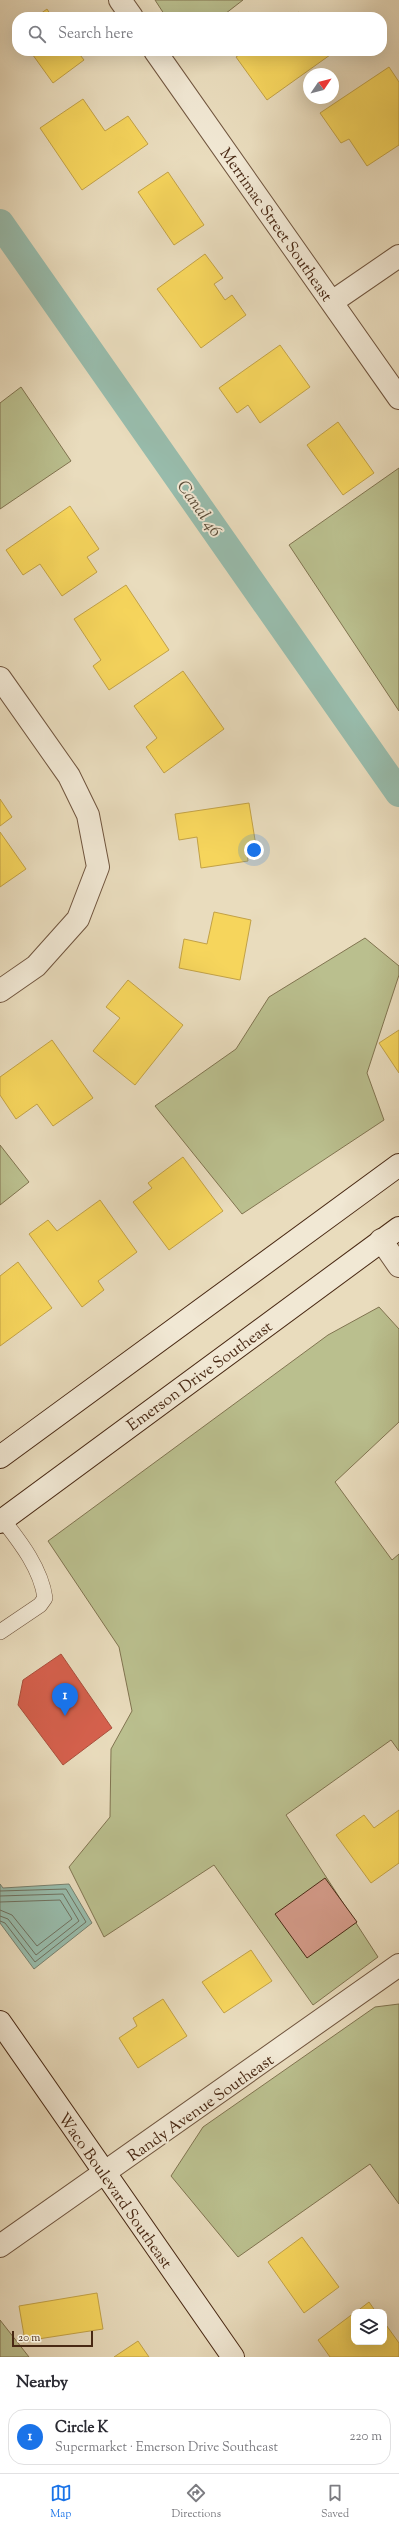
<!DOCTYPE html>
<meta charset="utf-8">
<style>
body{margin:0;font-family:"Sorts Mill Goudy",serif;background:#f7f7f7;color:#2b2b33}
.controls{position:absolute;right:12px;bottom:12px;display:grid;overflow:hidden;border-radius:8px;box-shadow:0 4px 16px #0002}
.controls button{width:36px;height:36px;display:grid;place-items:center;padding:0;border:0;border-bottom:1px solid #e1e1e2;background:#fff;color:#2b2b33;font:20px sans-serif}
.compass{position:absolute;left:303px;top:68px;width:36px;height:36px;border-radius:50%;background:#fff;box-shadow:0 4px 16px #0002;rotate:55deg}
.scale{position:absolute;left:12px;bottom:10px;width:81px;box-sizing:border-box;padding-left:4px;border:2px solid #482813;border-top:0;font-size:11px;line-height:14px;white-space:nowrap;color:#482813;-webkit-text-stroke:3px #f1e8d4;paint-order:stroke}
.you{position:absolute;left:254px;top:850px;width:14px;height:14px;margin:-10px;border:3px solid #fff;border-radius:50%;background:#1a73e8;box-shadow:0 0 0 6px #1a73e833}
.badge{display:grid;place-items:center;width:26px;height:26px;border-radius:50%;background:#1a73e8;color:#fff;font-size:13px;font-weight:700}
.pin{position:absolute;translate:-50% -33px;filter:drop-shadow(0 1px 2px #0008)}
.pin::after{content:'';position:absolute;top:21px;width:14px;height:12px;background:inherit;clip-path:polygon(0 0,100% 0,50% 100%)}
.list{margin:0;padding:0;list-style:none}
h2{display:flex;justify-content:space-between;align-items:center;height:52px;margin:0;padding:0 16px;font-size:17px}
h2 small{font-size:13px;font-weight:400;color:#7c7c81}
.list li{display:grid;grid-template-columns:26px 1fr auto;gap:12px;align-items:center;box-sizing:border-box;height:56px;margin:0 8px 8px;padding:0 8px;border:1px solid #e1e1e2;border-radius:16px}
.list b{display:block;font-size:15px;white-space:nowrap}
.list p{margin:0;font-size:13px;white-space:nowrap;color:#7c7c81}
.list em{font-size:13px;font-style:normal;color:#7c7c81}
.icon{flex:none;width:22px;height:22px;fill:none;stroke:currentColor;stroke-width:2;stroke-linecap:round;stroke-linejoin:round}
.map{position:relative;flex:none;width:399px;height:2357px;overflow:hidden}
.search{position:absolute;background:#fff;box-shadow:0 4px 16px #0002;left:12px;right:12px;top:12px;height:44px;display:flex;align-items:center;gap:10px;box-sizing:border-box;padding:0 14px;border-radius:16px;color:#7c7c81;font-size:15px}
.sheet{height:116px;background:#fff}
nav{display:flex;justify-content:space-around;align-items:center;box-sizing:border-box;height:56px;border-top:1px solid #e1e1e2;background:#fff;font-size:11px;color:#7c7c81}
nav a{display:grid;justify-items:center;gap:2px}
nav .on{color:#1a73e8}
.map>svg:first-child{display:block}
</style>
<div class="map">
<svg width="399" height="2357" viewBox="0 0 399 2357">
<rect width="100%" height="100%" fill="#e9dcbd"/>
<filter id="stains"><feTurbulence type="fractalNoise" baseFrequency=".005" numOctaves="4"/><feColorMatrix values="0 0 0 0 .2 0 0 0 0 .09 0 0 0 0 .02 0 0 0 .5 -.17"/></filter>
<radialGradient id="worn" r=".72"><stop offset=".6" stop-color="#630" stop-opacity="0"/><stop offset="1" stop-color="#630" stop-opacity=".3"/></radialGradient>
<!-- green -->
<path fill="#babf8e" stroke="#817450" d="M155,0H243L221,17H166Z
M21,387L71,461L0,509V403Z
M399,468V711L289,545Z
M365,938L399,966V975L367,1073L384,1120L242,1214L155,1106L236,1049L269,997Z
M0,1145L29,1182L0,1205Z
M379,1307L399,1329V1422L335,1482L392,1560L399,1554V1751L391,1740L286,1815L378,1957L313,2005L214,1865L104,1937L69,1867L110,1817L111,1749L132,1711L119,1647L48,1541L328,1335Z
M399,2004V2204L370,2164L238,2257L171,2176L203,2127L375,2007Z
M0,2320L29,2357H0Z"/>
<!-- water -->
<path fill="#98bcac" stroke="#78816f" d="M0,1884L3,1888L69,1884L92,1923L34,1969L0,1923Z"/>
<!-- homes -->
<path fill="#f6d55c" stroke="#c2a146" d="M47,9L52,17H36Z
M299,12L303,17H292Z
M30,51H77L84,60L53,83Z
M245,51H327L330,55L267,100L236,57Z
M389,67L399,82V145L367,166L349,139L341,143L320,113Z
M83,99L105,131L128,116L148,144L82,190L40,128Z
M168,172L204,225L174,245L138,192Z
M205,254L223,278L214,284L225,300L232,295L246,315L201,348L157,289Z
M280,345L310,387L260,423L248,405L237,413L219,388Z
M338,422L374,473L343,495L307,445Z
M70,506L99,549L87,557L97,572L62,596L40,564L23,575L6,550Z
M126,585L169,650L109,690L93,666L101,660L74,619Z
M183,671L224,729L164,773L146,747L157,738L134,706Z
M0,799L12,817L0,826Z
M249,803L256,846L246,848L248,861L201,868L197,837L179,840L175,814Z
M0,832L26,869L0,887Z
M214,912L251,920L240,980L179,968L184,939L207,944Z
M128,980L183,1025L135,1085L93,1051L120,1018L106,1007Z
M399,1030V1073L379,1043Z
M52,1040L93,1098L53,1126L37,1104L16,1119L0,1095V1077Z
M183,1157L223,1211L169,1250L133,1202L152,1188L148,1183Z
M100,1200L137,1252L98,1281L104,1290L82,1307L29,1234L48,1220L57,1231Z
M18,1262L52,1308L0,1346V1276Z
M399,1810V1863L371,1883L336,1835L364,1815L374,1828Z
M251,1950L272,1981L224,2013L202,1982Z
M163,1999L187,2036L138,2068L119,2038L137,2026L133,2018Z
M302,2237L339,2287L304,2313L268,2262Z
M97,2293L103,2329L25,2341L19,2306Z
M369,2302L376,2312H356Z
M354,2313V2342H384V2322L399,2343V2357H330L318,2340Z
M138,2341L149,2357H114Z"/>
<!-- shops -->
<path fill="#d6604d" stroke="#ab4f3c" d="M61,1654L112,1728L63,1765L18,1705L23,1680Z"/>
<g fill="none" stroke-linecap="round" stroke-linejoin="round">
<!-- shore -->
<path stroke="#707260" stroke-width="1" d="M0,1891L66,1889L86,1922L35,1962L5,1923L0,1921
M0,1896L63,1894L79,1921L36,1955L8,1919L0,1916
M0,1902L60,1900L72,1919L37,1946L12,1915L0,1910"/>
<!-- canal -->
<path stroke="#98bcac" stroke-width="28" d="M0,223L399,793"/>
</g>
<!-- building -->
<path fill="#d69c8b" stroke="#482813" d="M325,1878L357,1922L307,1958L275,1914Z"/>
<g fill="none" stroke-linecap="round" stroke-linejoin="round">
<!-- lane casing -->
<g stroke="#70553e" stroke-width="16">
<path id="lane" d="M0,1632L40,1605L45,1598C41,1569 21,1543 3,1520"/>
</g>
<!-- street casing -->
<g stroke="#70553e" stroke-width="24">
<path id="street" d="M120,0L132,17
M155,51L399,398
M332,302L399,256
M0,678L69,776L88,815L98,867L78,919L36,966L0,991
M381,1240L399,1266
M0,2246L399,1965"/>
</g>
<!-- secondary casing -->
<g stroke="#482813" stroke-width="24">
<path id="secondary" d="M0,1457L399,1165
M0,1522L399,1228
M0,2022L233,2357"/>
</g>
<!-- lane -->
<use href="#lane" stroke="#f1e8d4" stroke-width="15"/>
<!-- street -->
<use href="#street" stroke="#f1e8d4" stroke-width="22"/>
<!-- secondary -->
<use href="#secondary" stroke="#f1e8d4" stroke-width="22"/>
</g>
<g text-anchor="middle" stroke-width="4" stroke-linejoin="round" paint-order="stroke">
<!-- street labels -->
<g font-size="16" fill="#482813" stroke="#f1e8d4">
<text transform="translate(277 224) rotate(55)" y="6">Merrimac Street Southeast</text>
<text transform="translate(199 1375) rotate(-36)" y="6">Emerson Drive Southeast</text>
<text transform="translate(200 2107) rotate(-35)" y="6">Randy Avenue Southeast</text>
<text transform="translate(116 2190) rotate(55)" y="6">Waco Boulevard Southeast</text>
</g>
<!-- water labels -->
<g font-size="17" font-style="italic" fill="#5c4d39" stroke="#f1e8d4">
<text transform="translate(200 508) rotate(55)" y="6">Canal 46</text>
</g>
</g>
<rect width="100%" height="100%" filter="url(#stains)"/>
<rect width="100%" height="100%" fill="url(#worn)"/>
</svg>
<div class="controls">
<button><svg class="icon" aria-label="layers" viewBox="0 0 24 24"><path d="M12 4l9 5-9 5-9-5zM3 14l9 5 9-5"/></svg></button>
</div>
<svg class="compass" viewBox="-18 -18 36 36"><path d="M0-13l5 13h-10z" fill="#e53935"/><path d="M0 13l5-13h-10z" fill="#7c7c81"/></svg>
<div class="scale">20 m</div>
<div class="you"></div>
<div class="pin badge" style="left:65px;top:1716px">1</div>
<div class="search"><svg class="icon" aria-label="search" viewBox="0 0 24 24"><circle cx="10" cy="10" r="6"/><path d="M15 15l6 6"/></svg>Search here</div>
</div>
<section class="sheet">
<h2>Nearby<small></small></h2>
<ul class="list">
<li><span class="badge">1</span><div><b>Circle K</b><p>Supermarket · Emerson Drive Southeast</p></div><em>220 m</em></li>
</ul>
</section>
<nav>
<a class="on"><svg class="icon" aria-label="map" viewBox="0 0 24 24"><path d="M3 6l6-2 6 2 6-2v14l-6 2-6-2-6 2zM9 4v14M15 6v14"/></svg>Map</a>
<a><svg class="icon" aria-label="directions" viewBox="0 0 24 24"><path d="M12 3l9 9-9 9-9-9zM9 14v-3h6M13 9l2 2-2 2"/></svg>Directions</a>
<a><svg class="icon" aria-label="saved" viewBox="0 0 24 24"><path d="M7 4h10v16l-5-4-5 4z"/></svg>Saved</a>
</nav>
